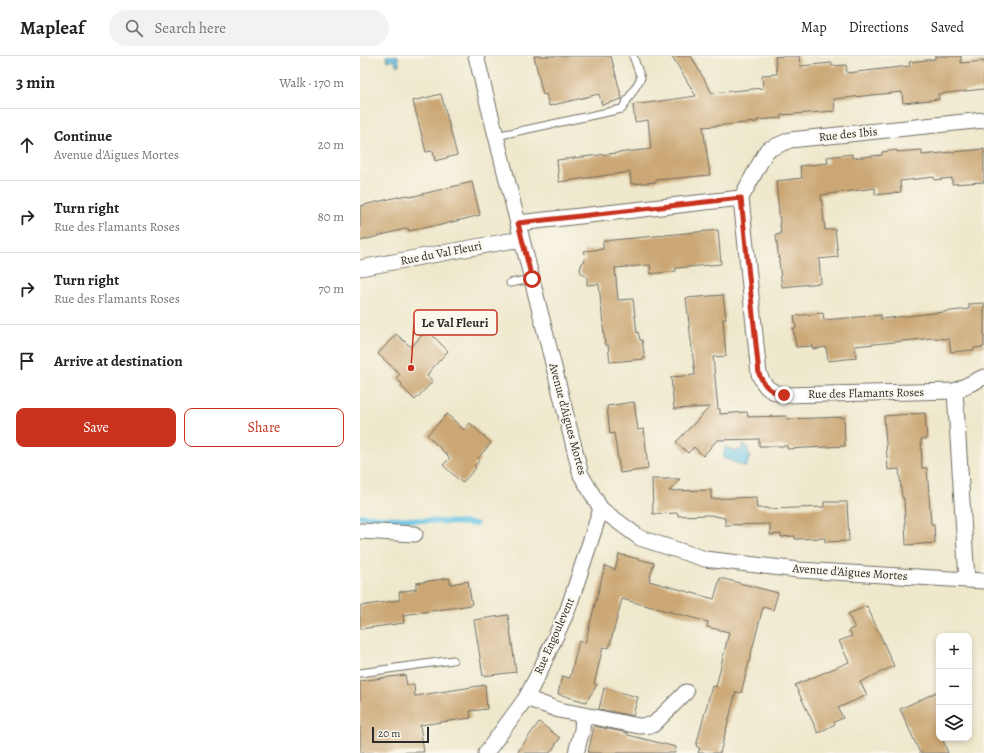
<!DOCTYPE html>
<meta charset="utf-8">
<style>
body{margin:0;font-family:Alegreya,serif;background:#f2f2f2;color:#222}
.controls{position:absolute;right:12px;bottom:12px;display:grid;overflow:hidden;border-radius:8px;box-shadow:0 2px 6px #0003}
.controls button{width:36px;height:36px;display:grid;place-items:center;padding:0;border:0;border-bottom:1px solid #e0e0e0;background:#fff;color:#222;font:20px sans-serif}
.scale{position:absolute;left:12px;bottom:10px;width:57px;box-sizing:border-box;padding-left:4px;border:2px solid #2b2b2b;border-top:0;font-size:11px;line-height:14px;white-space:nowrap;color:#2b2b2b;-webkit-text-stroke:3px #fbf7ec;paint-order:stroke}
.stop{position:absolute;width:12px;height:12px;margin:-9px;border:3px solid #c8321e;border-radius:50%;background:#fff}
.stop.end{background:#c8321e;border-color:#fff;box-shadow:0 1px 4px #0008}
.list{margin:0;padding:0;list-style:none}
h2{display:flex;justify-content:space-between;align-items:center;height:52px;margin:0;padding:0 16px;font-size:17px}
h2 small{font-size:13px;font-weight:400;color:#767676}
.list li{display:grid;grid-template-columns:26px 1fr auto;gap:12px;align-items:center;box-sizing:border-box;height:72px;padding:0 16px;border-top:1px solid #e0e0e0}
.list b{display:block;font-size:15px;white-space:nowrap}
.list p{margin:0;font-size:13px;white-space:nowrap;color:#767676}
.list em{font-size:13px;font-style:normal;color:#767676}
.actions{display:flex;gap:8px;padding:12px 16px}
.actions a{flex:1;padding:9px 0;border:1px solid #c8321e;border-radius:8px;text-align:center;font-size:14px;color:#c8321e}
.actions .main{background:#c8321e;color:#fff}
.icon{flex:none;width:22px;height:22px;fill:none;stroke:currentColor;stroke-width:2;stroke-linecap:round;stroke-linejoin:round}
.map{position:relative;flex:none;width:624px;height:697px;overflow:hidden}
header{display:flex;align-items:center;gap:24px;box-sizing:border-box;height:56px;padding:0 20px;background:#fff;border-bottom:1px solid #e0e0e0}
header strong{font-size:19px}
nav{display:flex;gap:22px;margin-inline-start:auto;font-size:14px}
.search{width:280px;height:36px;background:#f2f2f2;display:flex;align-items:center;gap:10px;box-sizing:border-box;padding:0 14px;border-radius:22px;color:#767676;font-size:15px}
main{display:flex}
aside{flex:1;background:#fff}
.map>svg:first-child{display:block}
</style>
<header>
<strong>Mapleaf</strong>
<div class="search"><svg class="icon" aria-label="search" viewBox="0 0 24 24"><circle cx="10" cy="10" r="6"/><path d="M15 15l6 6"/></svg>Search here</div>
<nav><a>Map</a><a>Directions</a><a>Saved</a></nav>
</header>
<main>
<aside>
<h2>3 min<small>Walk · 170 m</small></h2>
<ul class="list">
<li><svg class="icon" aria-label="ahead" viewBox="0 0 24 24"><path d="M12 20V5M6 11l6-6 6 6"/></svg><div><b>Continue</b><p>Avenue d'Aigues Mortes</p></div><em>20 m</em></li>
<li><svg class="icon" aria-label="right" viewBox="0 0 24 24"><path d="M7 20v-9h11M14 6l5 5-5 5"/></svg><div><b>Turn right</b><p>Rue des Flamants Roses</p></div><em>80 m</em></li>
<li><svg class="icon" aria-label="right" viewBox="0 0 24 24"><path d="M7 20v-9h11M14 6l5 5-5 5"/></svg><div><b>Turn right</b><p>Rue des Flamants Roses</p></div><em>70 m</em></li>
<li><svg class="icon" aria-label="arrive" viewBox="0 0 24 24"><path d="M6 21V4h12l-3 4 3 4H6"/></svg><div><b>Arrive at destination</b></div></li>
</ul>
<div class="actions"><a class="main">Save</a><a>Share</a></div>
</aside>
<div class="map">
<svg width="624" height="697" viewBox="0 0 624 697">
<rect width="100%" height="100%" fill="#fbf7ec"/>
<filter id="ink" filterUnits="userSpaceOnUse"><feTurbulence type="fractalNoise" baseFrequency=".025" numOctaves="2"/><feDisplacementMap in="SourceGraphic" scale="8" xChannelSelector="R" yChannelSelector="G"/><feConvolveMatrix kernelMatrix="1 2 1 2 8 2 1 2 1" color-interpolation-filters="sRGB"/></filter>
<filter id="wash" filterUnits="userSpaceOnUse"><feTurbulence type="fractalNoise" baseFrequency=".012" numOctaves="4" result="noise"/><feDisplacementMap in="SourceGraphic" scale="16" xChannelSelector="R" yChannelSelector="G"/><feGaussianBlur stdDeviation="0.9" result="paint"/><feColorMatrix in="noise" values="0 0 0 0 0 0 0 0 0 0 0 0 0 0 0 0 0 1.4 0 .05"/><feComposite in="paint" operator="in"/></filter>
<g filter="url(#wash)">
<rect width="100%" height="100%" fill="#eee8cc"/>
<!-- water -->
<path fill="#66c3e4" stroke="#487788" d="M26,0H38L39,9H36L35,4L27,5Z
M383,389L388,391V397L390,398V400L386,411L363,402L365,391L375,394V396H377L378,394H381Z"/>
<g fill="none" stroke-linecap="round" stroke-linejoin="round">
<!-- stream -->
<path stroke="#66c3e4" stroke-width="5.5" d="M0,460L116,468"/>
</g>
<g id="blocks">
<!-- building -->
<path fill="#cba775" d="M174,0H251L262,43L242,49L239,38L189,50L186,38L183,39Z
M312,0H331L352,37L403,32L402,19L417,18L415,1L425,0H439L440,10L472,7V10L486,9L487,17L550,10L549,6L575,3V0H601V7L624,5V33L578,38L579,43L543,47L542,36L474,43L475,55L421,59V62L397,64V66L343,71L350,119L296,124V126L271,128L270,116L199,126L197,104L291,93L288,64L275,66L273,49L336,40Z
M81,38L97,99L75,105L73,95L66,96L53,45Z
M624,93V126L592,128V122L574,124V121L540,125L541,136L515,139V132L461,139L465,174L475,173L478,201L459,203L461,227L422,231L416,179L421,178L416,125L442,122L440,110L468,107L467,101L492,98V102L522,99V96L537,94V96L562,94V99Z
M112,126L120,159L77,170V169L49,175L48,172L0,185V150L46,139L47,140L50,139V141Z
M358,174L361,208L316,212V215L291,218L290,209L255,212L258,244L273,243L277,277L278,276L280,284H282L285,303L250,306L248,289H245L239,228L227,229V221L221,217L220,213L222,207L225,205L224,195L243,193V185Z
M363,239L366,263H363L366,300L353,301L358,353H360V358L387,356L388,361L426,360L427,363L484,361L485,390L427,393V390H399V383L357,384L343,400L334,391L328,397L316,386L350,351L314,353L311,321L335,319L326,242Z
M624,247V291L614,292V294L591,296L589,283L573,282L495,290L496,302L468,305L466,291L453,293L452,290L436,291L433,272H436L434,260L463,257L464,264L521,259V263L609,253V248Z
M67,274L88,295L69,316V317L67,320L73,325L55,344L41,330L42,328L36,322L40,318L18,298L36,278L51,291Z
M274,346L278,374L284,373L288,413L260,417L254,377L250,378L247,350Z
M565,357L567,383H561L562,412H567L571,468H574L575,487L546,489L544,442H542L539,413L528,414L524,360Z
M87,358L104,374L110,367L131,387L118,402L120,404L114,410L116,412L102,427L83,409L90,402L67,379Z
M292,423H320L309,435L351,434V443L396,441L397,452H407V453L464,451V446H487L489,485L465,486V482L435,483V480L421,481V478L410,479V468L365,469V462L350,459L318,460V457L293,458Z
M259,498L294,507L289,525L354,543L360,522L418,537L413,554L403,551L381,637L376,636L360,697H338L340,692L336,690L352,630L356,631L369,576L347,571L348,566L262,543L249,592L243,591L234,628L237,629L226,646L198,638L202,620L210,622L219,585L225,587L245,510L255,514Z
M89,522L91,528L108,525L112,549L43,559L44,567L0,573V550L40,544L39,536L56,533V527Z
M507,550L534,610L500,626L507,639L478,652L483,662L474,666L475,668L458,677L435,629L489,606L479,585L492,580L489,574L495,572L488,558Z
M148,559L156,616L123,620L114,564Z
M45,619L47,629L54,628L55,640L125,629L127,653L110,655L111,662L60,669L64,696L0,697V625Z
M244,632L278,641L273,660L239,653Z
M579,635V682H582L588,697H560L540,653Z
M179,666L200,682L190,697H157Z
M234,670L268,677V679L316,691L315,697H228Z"/>
</g>
</g>
<g filter="url(#ink)">
<use href="#blocks" fill-opacity="0" stroke="#6f6d63" stroke-width="1"/>
<g fill="none" stroke-linecap="round" stroke-linejoin="round">
<!-- service casing -->
<g stroke="#6f6d63" stroke-width="9">
<path id="service" d="M136,80L262,53L281,22L273,0
M150,227L172,223
M0,617L93,604"/>
</g>
<!-- minor casing -->
<g stroke="#6f6d63" stroke-width="17">
<path id="minor" d="M116,0L221,419L241,453L280,482L345,503L439,514L624,525
M381,142L407,94L430,84L624,64
M158,167L381,142L399,318C405,332 409,335 424,339L595,335L607,524
M0,212L149,185L162,184
M595,335L624,321
M0,475L55,478
M166,642L199,654L279,670L293,669L326,636
M126,697L166,642L179,617L208,553L241,453
M216,697L222,674L223,659"/>
</g>
<!-- service -->
<use href="#service" stroke="#fff" stroke-width="7"/>
<!-- minor -->
<use href="#minor" stroke="#fff" stroke-width="15"/>
</g>
</g>
<g fill="none" stroke-linecap="round" stroke-linejoin="round" filter="url(#ink)">
<!-- route -->
<path stroke="#c8321e" stroke-width="5" d="M172,223L158,167L381,142L399,318C405,331 409,335 424,339"/>
</g>
<g text-anchor="middle" stroke-width="4" stroke-linejoin="round" paint-order="stroke">
<!-- street labels -->
<g font-size="12" fill="#2b2b2b" stroke="#fbf7ec">
<text transform="translate(488 78) rotate(-6)" y="4">Rue des Ibis</text>
<text transform="translate(81 197) rotate(-11)" y="4">Rue du Val Fleuri</text>
<text transform="translate(506 337) rotate(-1)" y="4">Rue des Flamants Roses</text>
<text transform="translate(208 363) rotate(75)" y="4">Avenue d'Aigues Mortes</text>
<text transform="translate(490 516) rotate(4)" y="4">Avenue d'Aigues Mortes</text>
<text transform="translate(194 580) rotate(-66)" y="4">Rue Engoulevent</text>
</g>
</g>
<!-- callouts -->
<path fill="none" stroke="#c8321e" stroke-width="1.5" d="M51 312L54 267"/>
<circle fill="#c8321e" stroke="#fbf7ec" stroke-width="1.5" cx="51" cy="312" r="4"/>
<rect fill="#fbf7ec" stroke="#c8321e" stroke-width="1.5" x="54" y="254" width="83" height="25" rx="4"/>
<g font-size="13" text-anchor="middle" font-weight="bold" fill="#2b2b2b">
<text x="95" y="271">Le Val Fleuri</text>
</g>
</svg>
<div class="controls">
<button>+</button>
<button>−</button>
<button><svg class="icon" aria-label="layers" viewBox="0 0 24 24"><path d="M12 4l9 5-9 5-9-5zM3 14l9 5 9-5"/></svg></button>
</div>
<div class="scale">20 m</div>
<div class="stop" style="left:172px;top:223px"></div>
<div class="stop end" style="left:424px;top:339px"></div>
</div>
</main>
